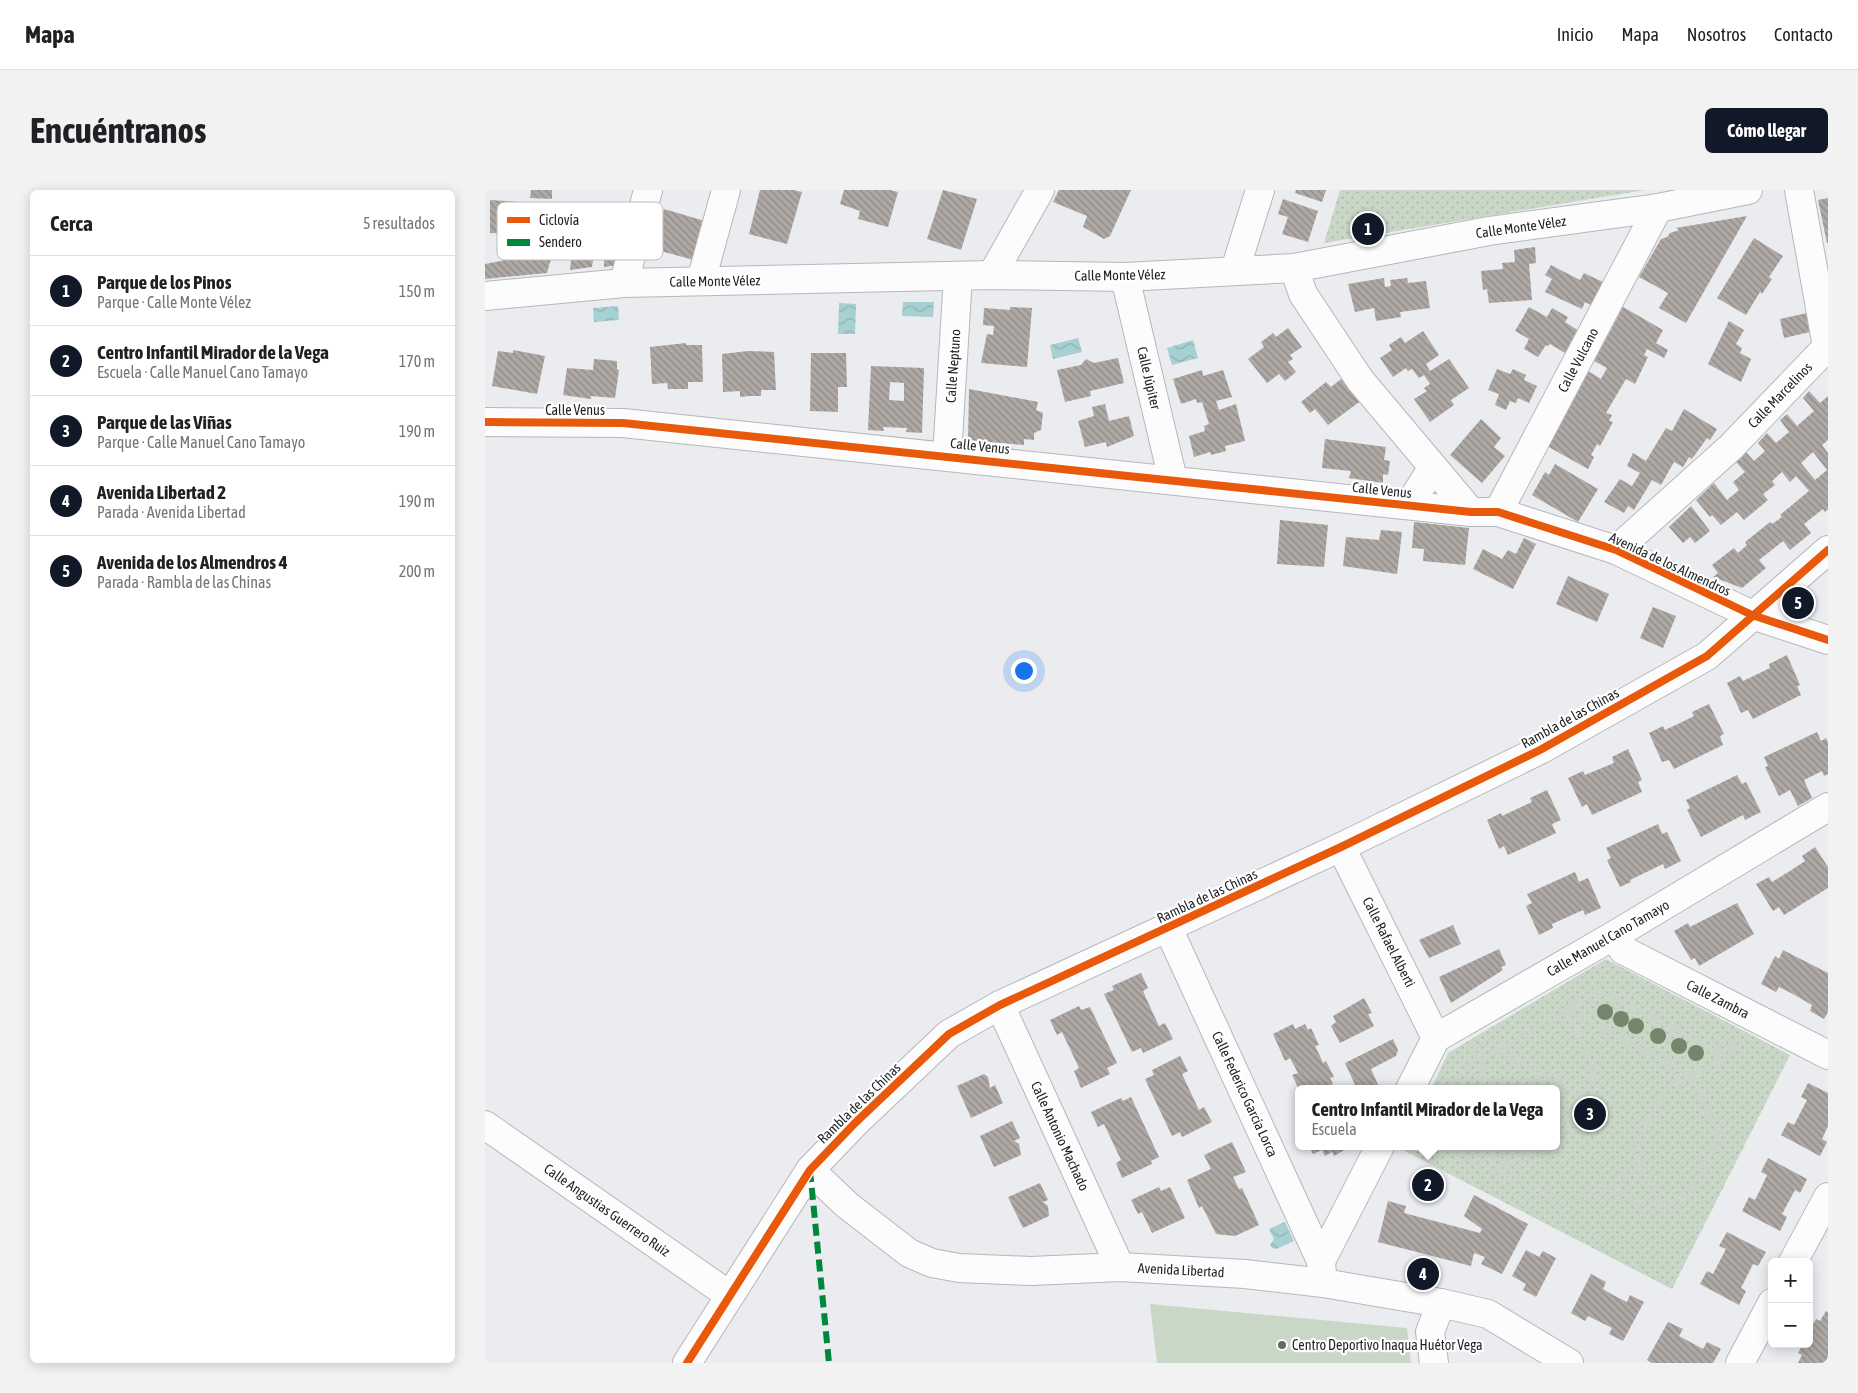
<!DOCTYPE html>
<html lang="es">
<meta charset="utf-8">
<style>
body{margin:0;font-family:"Asap Condensed",sans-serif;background:#f2f2f2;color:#202124}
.controls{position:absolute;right:15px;bottom:15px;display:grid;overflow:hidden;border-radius:8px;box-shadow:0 2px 12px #0003}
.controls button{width:45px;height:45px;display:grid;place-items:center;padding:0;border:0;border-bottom:1px solid #e0e0e0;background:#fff;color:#202124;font:25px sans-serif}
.you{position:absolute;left:538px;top:480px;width:18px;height:18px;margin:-12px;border:4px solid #fff;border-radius:50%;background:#1a73e8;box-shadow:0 0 0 8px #1a73e833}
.badge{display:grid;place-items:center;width:32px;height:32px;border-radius:50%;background:#111827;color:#fff;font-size:16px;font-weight:700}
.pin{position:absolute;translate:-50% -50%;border:2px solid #fff;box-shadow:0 1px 5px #0006}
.popup{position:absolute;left:810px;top:895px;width:265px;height:65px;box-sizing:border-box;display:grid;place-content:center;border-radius:8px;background:#fff;filter:drop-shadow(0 1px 4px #0005);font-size:16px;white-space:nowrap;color:#757577}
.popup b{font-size:19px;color:#202124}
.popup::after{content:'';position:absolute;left:50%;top:100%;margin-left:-10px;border:10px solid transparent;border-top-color:#fff}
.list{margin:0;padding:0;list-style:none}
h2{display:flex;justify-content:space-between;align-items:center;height:65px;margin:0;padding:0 20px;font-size:21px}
h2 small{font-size:16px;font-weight:400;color:#757577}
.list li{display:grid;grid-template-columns:32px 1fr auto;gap:15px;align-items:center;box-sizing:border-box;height:70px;padding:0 20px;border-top:1px solid #e0e0e0}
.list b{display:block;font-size:19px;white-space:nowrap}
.list p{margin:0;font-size:16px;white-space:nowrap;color:#757577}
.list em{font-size:16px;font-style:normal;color:#757577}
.map{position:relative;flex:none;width:1343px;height:1173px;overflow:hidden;border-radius:8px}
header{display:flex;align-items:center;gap:30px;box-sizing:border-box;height:70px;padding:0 25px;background:#fff;border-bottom:1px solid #e0e0e0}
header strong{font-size:24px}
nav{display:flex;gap:28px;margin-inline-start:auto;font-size:18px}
.intro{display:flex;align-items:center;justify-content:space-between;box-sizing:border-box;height:120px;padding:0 30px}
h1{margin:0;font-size:35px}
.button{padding:12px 22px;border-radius:8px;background:#111827;color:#fff;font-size:18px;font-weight:700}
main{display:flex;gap:30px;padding:0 30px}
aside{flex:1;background:#fff;border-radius:8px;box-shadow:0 2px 12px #0003}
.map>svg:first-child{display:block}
</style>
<header>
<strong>Mapa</strong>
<nav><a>Inicio</a><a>Mapa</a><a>Nosotros</a><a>Contacto</a></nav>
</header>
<div class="intro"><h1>Encuéntranos</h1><a class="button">Cómo llegar</a></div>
<main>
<aside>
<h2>Cerca<small>5 resultados</small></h2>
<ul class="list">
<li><span class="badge">1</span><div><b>Parque de los Pinos</b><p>Parque · Calle Monte Vélez</p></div><em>150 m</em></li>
<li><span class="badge">2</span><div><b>Centro Infantil Mirador de la Vega</b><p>Escuela · Calle Manuel Cano Tamayo</p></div><em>170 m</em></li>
<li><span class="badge">3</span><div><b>Parque de las Viñas</b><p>Parque · Calle Manuel Cano Tamayo</p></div><em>190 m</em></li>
<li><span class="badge">4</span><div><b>Avenida Libertad 2</b><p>Parada · Avenida Libertad</p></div><em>190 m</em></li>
<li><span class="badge">5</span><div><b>Avenida de los Almendros 4</b><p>Parada · Rambla de las Chinas</p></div><em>200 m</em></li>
</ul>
</aside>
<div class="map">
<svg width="1343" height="1173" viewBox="0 0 1343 1173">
<defs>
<pattern id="green-dots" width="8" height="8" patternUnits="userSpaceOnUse" patternTransform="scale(1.25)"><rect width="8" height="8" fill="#c9d7c7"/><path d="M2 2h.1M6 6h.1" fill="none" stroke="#acb8ab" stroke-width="1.8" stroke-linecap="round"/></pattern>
<pattern id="water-waves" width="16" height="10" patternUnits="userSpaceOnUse" patternTransform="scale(1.25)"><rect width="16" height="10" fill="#a6d0d2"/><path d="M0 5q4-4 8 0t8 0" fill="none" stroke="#8eb2b4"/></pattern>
<pattern id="building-back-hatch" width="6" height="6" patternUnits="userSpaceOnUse" patternTransform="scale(1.25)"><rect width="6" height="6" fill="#afa9a5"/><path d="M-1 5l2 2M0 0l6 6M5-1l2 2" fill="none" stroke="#8e8986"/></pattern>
</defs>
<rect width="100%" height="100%" fill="#eaecf0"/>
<!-- green -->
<path fill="url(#green-dots)" d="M855,0H1160L839,53Z
M1121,769L1305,865L1187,1099L918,960L920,956H1072V899H946L963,863Z"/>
<!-- pitch -->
<path fill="#c9d7c7" d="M665,1114L922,1138L926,1173H672Z"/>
<!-- water -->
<path fill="url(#water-waves)" d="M418,112H449L448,127L417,126Z
M354,113L371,114L370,144H353Z
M133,116L134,130L109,132L108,118Z
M593,148L597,162L568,169L565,155Z
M708,150L713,168L687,175L682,158Z
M800,1032L809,1051L791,1059L787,1058L785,1055L789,1049L784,1039Z"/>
<!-- building -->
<path fill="url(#building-back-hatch)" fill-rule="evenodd" d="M46,0H67V9L45,8Z
M275,0H308L317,2L302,54L264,44Z
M359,0H405L413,2L403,37L373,29L375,21L355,14Z
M458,0L492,9L476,60L442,49Z
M574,0H646L625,46L619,49L598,37L602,26L568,12Z
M811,0H841L837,12L810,3Z
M1343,8V53H1342L1333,10Z
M798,9L833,21L823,52L797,44L803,27L793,24Z
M5,10L50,13L47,44L5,43Z
M92,17L137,18L133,75L119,77V61H108V64H98V67L108,70L107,77L85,80Z
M179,19L220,31L209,70L168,59L172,47L161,44L166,27L176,30Z
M1262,26L1201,133L1174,118L1183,103L1154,87L1176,49L1182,47L1185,43L1194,40L1191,38Z
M1269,48L1298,66L1284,87L1287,89L1277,104L1275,102L1261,125L1232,108Z
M30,53L70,54L62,83L0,89V74L31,68Z
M1050,57L1051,73L1044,74L1047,110L1004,113L1002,99L998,100L996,81L1018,79L1017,73L1030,72L1029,60Z
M1066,75L1095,90L1099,83L1124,95L1112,118L1100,112L1097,119L1060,102L1067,89L1060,85Z
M899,88L900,97L906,96L905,90L922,88L923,93L941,91L945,118L915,122L916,127L891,131L889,118L870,122L863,94Z
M525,117L547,118L542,177L496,173L502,144L508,145L509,136L498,135L499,118L525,120Z
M1044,117L1062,127L1067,118L1083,127L1080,132L1094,141L1080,163L1065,154L1063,156L1061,155L1053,167L1039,159L1044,149L1030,141Z
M1138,117L1178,140L1171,153L1183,160L1179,168L1162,159L1159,165L1163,167L1150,194L1141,189L1121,223L1127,225L1124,231L1128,232L1115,256L1112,254L1106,265L1109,267L1103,279L1062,256L1103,181L1116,189L1122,178L1109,171Z
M1322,123L1325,142L1299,148L1295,129Z
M1244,131L1259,140L1251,154L1257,158L1255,163L1266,169L1256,192L1223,174Z
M803,138L817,157L805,165L808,169L803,172L811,182L800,191L794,184L782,193L763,169L779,157L776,152L788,143L791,147Z
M938,141L954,165L941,174L945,181L964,169L984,198L966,210L969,215L945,232L929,209L942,201L939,198L945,194L939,185L934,188L927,179L923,181L921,178L908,187L895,168L907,160L904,155L916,147L920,153Z
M201,153V155H217L218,192H203V199H183L182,193L167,194L165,157Z
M28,160L60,166L52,204L7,196L13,161L28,163Z
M263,161L289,162L291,200H276V206H264L255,207V201L238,202L237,164Z
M326,163H361L362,197H353V222L325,221Z
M633,168L639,193L605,201L606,206L580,212L572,180L596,175L601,169L609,173Z
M109,169L132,171V179L134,180L130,208L106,206V209L78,205L82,178L108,180Z
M386,176L439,178L437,243L421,242L422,238L398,237L399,241L383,240ZM405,192L419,193V211L404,210Z
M1012,179L1025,184L1028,179L1041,185L1039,190L1052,196L1044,213L1033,208L1031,213L1025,211L1021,220L1010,215L1014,204L1003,200Z
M717,180L718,186L738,180L747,207L731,211L734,220L751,214L760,251L740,256L741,261L726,265L725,262L709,267L704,246L720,241L719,236L724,234L717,212L712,213L711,209L696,214L688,189Z
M856,189L864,199L867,197L877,210L843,235L830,219L825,223L816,212L841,192L846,197Z
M484,199L553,212L551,220L558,223L556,240L549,243V250L539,249V255L483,250Z
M1324,201L1335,213L1343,206V250L1337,255L1343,263V319L1340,322L1338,319L1319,334L1326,343L1305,360L1298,351L1274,370L1281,378L1257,398L1228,387L1233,383L1227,375L1249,358L1253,363L1262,355L1260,352L1285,332L1287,334L1297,327L1295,325L1324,301L1311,286L1305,292L1297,282L1287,291L1290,295L1278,304L1283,310L1259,330L1252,322L1236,335L1227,325L1225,327L1211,310L1229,293L1242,310L1254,300L1248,292L1260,282L1251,272L1261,262L1269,271L1280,261L1273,253L1282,243L1291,253L1304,242L1295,230L1302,224L1312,236L1329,221L1318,208ZM1328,262L1342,280L1330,290L1316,273Z
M620,214L624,231L644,226L649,246L622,257L621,252L600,257L593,231L609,226L607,217Z
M1199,219L1232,239L1225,250L1222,248L1207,269L1204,267L1198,277L1189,272L1176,295L1167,290L1149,320L1143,316L1139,323L1119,312L1135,289L1147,296L1155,283L1142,276L1148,263L1161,271L1181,238L1187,241Z
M996,229L1016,248L1009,257L1020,266L997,293L965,265Z
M840,249L901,257L899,270L905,271L903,285L898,284V293L864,288L866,281L837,278Z
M1070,274L1113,299L1093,332L1047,305L1060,282L1064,285Z
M1206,316L1225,341L1210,353L1205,347L1198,353L1184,337Z
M795,330L843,335L839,377L792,374Z
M929,332L984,338L980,375L938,371L939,359L927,358Z
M896,340L917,342L912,384L858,376L861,347L894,350Z
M1039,348L1051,354L1028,399L988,379L998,359L1017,369L1023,360L1031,364Z
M1083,386L1124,404L1112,432L1071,414Z
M1168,417L1191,426L1178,458L1155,448Z
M1302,465L1315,495L1312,496L1316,505L1268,529L1263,520L1256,523L1242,493L1255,486L1258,491L1285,478L1284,474Z
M1224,514L1239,544L1235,546L1238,555L1189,579L1184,570L1177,572L1164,543L1178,536L1180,540L1193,534L1209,526L1207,522Z
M1332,542L1336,551L1341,548L1343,552V584L1339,586L1337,581L1319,590L1327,608L1313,616L1305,600L1294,606L1280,577L1283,576L1279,567Z
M1143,559L1157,590L1153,592L1157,602L1107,625L1102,614L1097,617L1083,588L1098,581L1100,585L1129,573L1127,567Z
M1252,585L1257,594L1261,592L1276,622L1260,630L1258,625L1216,647L1202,620L1205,618L1201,610Z
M1062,600L1076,630L1067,634L1071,643L1023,665L1019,656L1014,659L1002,630L1016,623L1017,626L1047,612L1045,608Z
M1173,634L1177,644L1182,642L1196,671L1180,679L1178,674L1145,690L1146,692L1135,697L1122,670L1126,668L1121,658Z
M1330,657L1343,677V698L1299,725L1294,717L1288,721L1271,694L1284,687L1287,692L1305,681L1320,671L1317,666Z
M1090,682L1094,692L1103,688L1116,718L1100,725L1098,720L1067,734L1068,738L1054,745L1041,716L1047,713L1042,704Z
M1252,713L1269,744L1214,776L1210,768L1206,770L1189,741L1203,733L1205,737Z
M968,735L976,754L944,768L934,750Z
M1014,759L1021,775L1016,777L1018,780L966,813L954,787Z
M1298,760L1343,783V822L1339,829L1325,821L1327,815L1308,804L1294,797L1291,802L1276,794L1290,766L1294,769Z
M656,783L663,798L658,801L666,819L674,836L680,833L688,849L658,863L656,858L647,862L619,804L629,800L627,796Z
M879,808L887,823L883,824L889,836L855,853L846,836L851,832L848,826Z
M594,816L596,820L605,817L632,873L622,878L625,884L596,898L589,881L594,878L577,842L572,845L565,830Z
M808,834L810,839L820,834L823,840L826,838L834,855L830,856L834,864L838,873L841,871L849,887L845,888L848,894L837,899H814L807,885L813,883L805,868L800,871L788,844Z
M908,849L913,860L911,866L886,879L895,899H872L860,873Z
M695,866L703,881L697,884L714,920L719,917L727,932L697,947L695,942L687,946L660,889L669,885L667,880Z
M499,884L503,887L505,898L510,895L518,913L486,928L472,896Z
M1323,893L1343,903V936L1337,949L1342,952L1335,966L1296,945L1303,932L1309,935L1322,910L1316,907Z
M646,907L674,967L666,971L667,974L637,988L631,973L636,970L619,934L613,937L606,922L636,908L638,911Z
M527,931L535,948L529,951L534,954L536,965L509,977L495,946Z
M747,952L761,982L748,987L754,999L757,998L774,1035L750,1046L731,1044L717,1016L714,1018L702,990L726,979L719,965Z
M824,956H862L863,958L849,966L847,962L840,966L837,960L828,964Z
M1283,968L1322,989L1315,1003L1310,1000L1297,1024L1302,1027L1295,1041L1257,1021L1264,1007L1270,1010L1276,998L1282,985L1276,982Z
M555,993L563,1010L558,1012L563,1016L564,1026L538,1038L523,1007Z
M674,997L676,1001L685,997L700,1028L667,1043L657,1022L653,1024L646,1010Z
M989,1005L1043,1034L1017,1084L996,1074L1000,1067L989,1063L986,1076L893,1052L903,1011L921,1016L919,1023L995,1043L997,1039L979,1026Z
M1242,1042L1281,1062L1273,1076L1268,1074L1256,1098L1261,1101L1254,1115L1215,1094L1222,1081L1228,1084L1241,1059L1234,1056Z
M1041,1060L1054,1067L1058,1061L1071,1068L1051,1107L1038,1100L1041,1094L1027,1086Z
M1106,1084L1121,1092L1118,1099L1128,1105L1142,1112L1145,1105L1159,1112L1138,1151L1124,1144L1127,1138L1103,1126L1100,1131L1086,1123Z
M1341,1121L1343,1122V1173H1313L1317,1165L1313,1163L1318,1154H1324V1142L1331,1129L1335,1131Z
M1183,1132L1198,1139L1194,1146L1218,1159L1222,1152L1236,1159L1228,1173H1167L1162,1170Z"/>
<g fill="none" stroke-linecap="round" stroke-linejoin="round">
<!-- minor casing -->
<g stroke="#b5b7ba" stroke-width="30">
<path id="minor" d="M750,80L775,0
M507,85L555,0
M640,87L688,290
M216,91L241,0
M139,93L163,0
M0,232L138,233L986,322
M462,266L473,86
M924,315L948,277
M1013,322L1173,18
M1131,360L1246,257L1342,157L1314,0
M856,657L951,848
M683,738L836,1071
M1128,746L1138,760L1343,865
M515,815L635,1077
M925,899L951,848L1128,746L1343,617
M0,935L244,1105
M1308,1072L1343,1007
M837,1084L836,1071L895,956
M202,1173L325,980
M949,1173L945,1142L956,1113
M1255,1173L1287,1113"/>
</g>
<!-- tertiary casing -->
<g stroke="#b5b7ba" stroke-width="30">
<path id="tertiary" d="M809,78L818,104L875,190L986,322H1013L1131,360L1267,425L1343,450
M0,106L139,93L507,85L640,87L809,78L1004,41L1173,18L1263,0
M1084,1173L1003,1124L956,1113L838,1093L760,1084L635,1077L546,1081L474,1078L447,1073L424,1063L362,1015L325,980L371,932L464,844L515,815L856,657L1055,560L1222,466L1343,360"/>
</g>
<!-- path -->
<path stroke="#d0d1d1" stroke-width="3" stroke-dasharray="5 2.5" stroke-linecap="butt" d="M988,857L997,869L1000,899
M1012,861L1098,907
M1243,867L1253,848
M997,869L1082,820L1206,885L1235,946L1203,1006L1168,1020L1122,995
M969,899L978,880L993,861
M1072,948L1077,945L1111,882L1082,820L1114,801L1243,867L1182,898L1147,959L1176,1017
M962,956L1080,1014L1156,979
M1007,956L1010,980L1055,956
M1038,956L1046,961"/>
<!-- minor -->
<use href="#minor" stroke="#fcfcfd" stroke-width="28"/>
<!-- tertiary -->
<use href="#tertiary" stroke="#fcfcfd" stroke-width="28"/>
<!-- quiet -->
<path stroke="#00873e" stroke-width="6" stroke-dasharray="12 6" stroke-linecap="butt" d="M325,980L344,1173"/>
<!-- cycleway casing -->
<g stroke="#fff" stroke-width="11">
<path id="cycleway" d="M0,232L138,233L986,322H1013L1131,360L1267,425L1343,450
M202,1173L325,980L371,932L464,844L515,815L856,657L1055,560L1222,466L1343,360"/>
</g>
<!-- cycleway -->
<use href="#cycleway" stroke="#e8590c" stroke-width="8"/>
</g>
<!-- trees -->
<g fill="#72876c">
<circle cx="1120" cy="822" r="8"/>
<circle cx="1136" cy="829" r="8"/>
<circle cx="1151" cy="836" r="8"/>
<circle cx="1173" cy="846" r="8"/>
<circle cx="1194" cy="856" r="8"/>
<circle cx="1211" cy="863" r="8"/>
</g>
<!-- markers -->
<circle fill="#65676a" stroke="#fff" stroke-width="2" cx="797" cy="1155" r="5"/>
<g text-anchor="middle" stroke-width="4.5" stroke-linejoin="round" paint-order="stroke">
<!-- street labels -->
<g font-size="14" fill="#1e2022" stroke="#fff">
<text transform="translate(1036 37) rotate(-8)" y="5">Calle Monte Vélez</text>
<text transform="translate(635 85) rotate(-1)" y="5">Calle Monte Vélez</text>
<text transform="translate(230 91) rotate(-1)" y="5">Calle Monte Vélez</text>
<text transform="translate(1093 170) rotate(-62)" y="5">Calle Vulcano</text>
<text transform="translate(468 176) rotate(-86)" y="5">Calle Neptuno</text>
<text transform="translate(664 188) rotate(77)" y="5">Calle Júpiter</text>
<text transform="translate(1295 205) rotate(-46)" y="5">Calle Marcelinos</text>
<text x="90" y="225">Calle Venus</text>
<text transform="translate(495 256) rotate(6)" y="5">Calle Venus</text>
<text transform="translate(897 300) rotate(6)" y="5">Calle Venus</text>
<text transform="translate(1185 374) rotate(25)" y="5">Avenida de los Almendros</text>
<text transform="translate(1085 528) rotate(-29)" y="5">Rambla de las Chinas</text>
<text transform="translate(722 706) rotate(-25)" y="5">Rambla de las Chinas</text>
<text transform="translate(1123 748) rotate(-30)" y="5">Calle Manuel Cano Tamayo</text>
<text transform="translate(904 752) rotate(63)" y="5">Calle Rafael Alberti</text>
<text transform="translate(1233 809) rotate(27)" y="5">Calle Zambra</text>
<text transform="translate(760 904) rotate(65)" y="5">Calle Federico García Lorca</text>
<text transform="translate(374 913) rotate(-44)" y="5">Rambla de las Chinas</text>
<text transform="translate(575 946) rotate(65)" y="5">Calle Antonio Machado</text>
<text transform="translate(122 1020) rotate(35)" y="5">Calle Angustias Guerrero Ruiz</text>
<text transform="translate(696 1080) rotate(3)" y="5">Avenida Libertad</text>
</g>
<!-- poi labels -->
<g font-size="14" fill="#1e2022" stroke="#fff" text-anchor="start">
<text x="807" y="1160">Centro Deportivo Inaqua Huétor Vega</text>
</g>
</g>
<!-- legend -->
<rect x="12" y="12" width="166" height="58" rx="8" fill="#fff" stroke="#bcbcbd" stroke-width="1"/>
<rect x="22" y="27" width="23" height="6" fill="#e8590c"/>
<rect x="22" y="49" width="23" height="7" fill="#00873e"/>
<g font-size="14" fill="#1e2022">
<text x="54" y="35">Ciclovía</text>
<text x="54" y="57">Sendero</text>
</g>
</svg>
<div class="controls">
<button>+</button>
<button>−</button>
</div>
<div class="you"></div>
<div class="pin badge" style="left:883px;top:39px">1</div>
<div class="pin badge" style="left:943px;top:995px">2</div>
<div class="popup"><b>Centro Infantil Mirador de la Vega</b>Escuela</div>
<div class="pin badge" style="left:1105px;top:924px">3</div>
<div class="pin badge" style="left:938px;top:1084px">4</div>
<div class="pin badge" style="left:1313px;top:413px">5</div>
</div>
</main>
